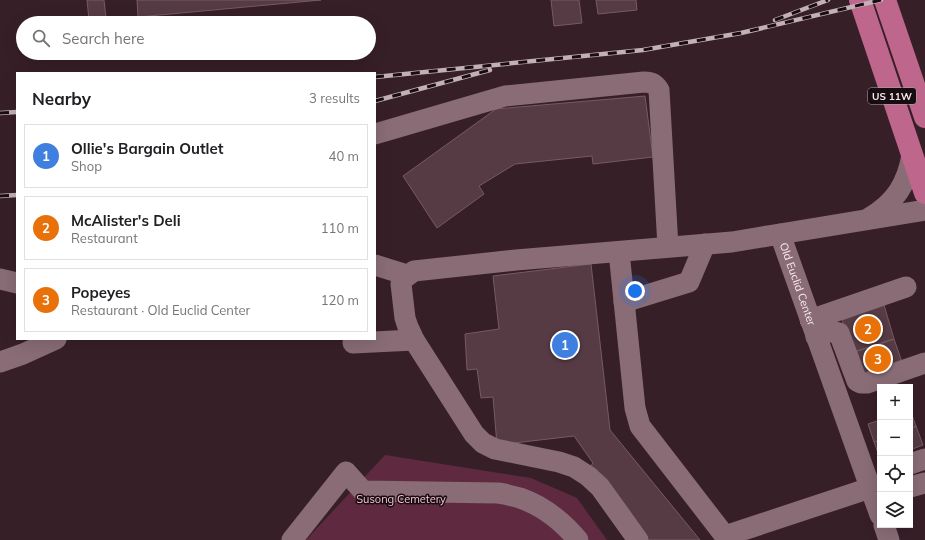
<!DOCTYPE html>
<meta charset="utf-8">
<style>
body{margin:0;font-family:Mulish,sans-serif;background:#f2f2f2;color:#202124}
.controls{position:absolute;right:12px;bottom:12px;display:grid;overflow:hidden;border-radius:0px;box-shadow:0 4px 16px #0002}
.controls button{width:36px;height:36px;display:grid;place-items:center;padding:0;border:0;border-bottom:1px solid #e0e0e0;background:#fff;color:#202124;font:20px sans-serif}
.you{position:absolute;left:635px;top:291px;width:14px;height:14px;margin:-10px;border:3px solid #fff;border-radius:50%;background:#1a73e8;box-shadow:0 0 0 6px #1a73e833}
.badge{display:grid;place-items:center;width:26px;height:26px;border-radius:50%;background:#0b8043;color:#fff;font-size:13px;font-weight:700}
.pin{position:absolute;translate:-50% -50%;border:2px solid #fff;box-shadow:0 1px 4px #0006}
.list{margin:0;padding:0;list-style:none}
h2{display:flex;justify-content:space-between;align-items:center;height:52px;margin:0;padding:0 16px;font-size:17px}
h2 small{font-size:13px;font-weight:400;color:#757577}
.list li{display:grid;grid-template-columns:26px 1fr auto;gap:12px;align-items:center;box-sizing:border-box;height:64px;margin:0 8px 8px;padding:0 8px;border:1px solid #e0e0e0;border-radius:0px}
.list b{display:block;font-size:15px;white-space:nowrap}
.list p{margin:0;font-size:13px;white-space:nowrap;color:#757577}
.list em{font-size:13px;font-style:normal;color:#757577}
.icon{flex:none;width:22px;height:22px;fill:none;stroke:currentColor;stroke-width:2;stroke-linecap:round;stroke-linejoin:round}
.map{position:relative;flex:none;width:925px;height:540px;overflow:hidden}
.search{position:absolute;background:#fff;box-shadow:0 4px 16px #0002;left:16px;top:16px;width:360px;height:44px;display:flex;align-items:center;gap:10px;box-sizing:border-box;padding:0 14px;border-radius:22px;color:#757577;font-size:15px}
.panel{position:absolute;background:#fff;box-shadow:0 4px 16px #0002;left:16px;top:72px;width:360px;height:268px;border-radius:0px}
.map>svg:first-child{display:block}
</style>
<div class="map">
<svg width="925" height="540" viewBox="0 0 925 540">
<rect width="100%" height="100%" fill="#371f28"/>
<!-- green -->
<path fill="#5f2a40" d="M385,455L531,478L577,498L607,540H306Z"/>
<!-- building -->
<path fill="#563b45" stroke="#765a64" d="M87,0H104L106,18L89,20Z
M137,0H321L138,17Z
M551,0H579L582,23L554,26Z
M596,0H636L637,10L598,14Z
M645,96L653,157L593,164L592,156L515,164L479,186L484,194L437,228L403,176L496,109Z
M591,264L610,430L700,540H645L589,468L593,463L574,436L497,445L493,397L481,398L477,369L467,370L465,334L499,329L493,276Z
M884,305L894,339L854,352L842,320Z
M894,339L903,365L862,379L854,352Z
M910,410L916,426L910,429Z
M880,420V440L874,442L868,424Z
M916,426L923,445L910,450V429Z
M880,440V458L874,442Z"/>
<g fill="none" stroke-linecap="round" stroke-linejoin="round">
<!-- minor -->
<g stroke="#896c76" stroke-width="21">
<path d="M375,134L505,96L644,82C652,82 655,84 659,90L668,247"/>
<path d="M869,218C895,203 907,184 912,155"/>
<path d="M780,234L925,210"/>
<path d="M619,252L635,408L640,426L728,540"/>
<path d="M375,265L407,275"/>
<path d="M0,279L17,283"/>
<path d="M624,302L689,282L705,244"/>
<path d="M810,320L906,287"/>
<path d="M816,337C825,333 830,330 839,333L857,381L861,383H867L925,363"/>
<path d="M353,343L414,340"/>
<path d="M0,362L23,354L56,339"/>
<path d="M910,464L925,459"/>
<path d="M910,487L925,483"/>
<path d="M884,525L889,540"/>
<path d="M725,536L870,488"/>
<path d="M292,540L346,472L363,491L498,493C505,494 513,496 520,498C543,506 562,521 578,540"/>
<path id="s1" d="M638,540L600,487L588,476L574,467L559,462L495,449L483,443L474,434L414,340L408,327L405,318L401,284L403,279L414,271L516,260L732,242L780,234L880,515"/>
</g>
<!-- major -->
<path stroke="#be668b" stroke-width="22" d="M860,0L925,193
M885,0L925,117"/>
<!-- rail casing -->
<g stroke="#c3b0b7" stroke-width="4.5">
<path id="rail" d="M775,20L828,0
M375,77L643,50L741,33L881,0
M375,101L490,70
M0,113L17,112
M0,196L17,195"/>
</g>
<!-- rail -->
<use href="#rail" stroke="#170d11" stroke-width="3" stroke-dasharray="9" stroke-linecap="butt"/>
</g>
<g text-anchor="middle" stroke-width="3" stroke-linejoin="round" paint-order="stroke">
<!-- shield labels -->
<rect fill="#170d11" stroke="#b5a6ac" stroke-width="1" x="868" y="88" width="48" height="16" rx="3"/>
<g font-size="10" font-weight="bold" fill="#f9e8ee">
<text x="892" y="100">US 11W</text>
</g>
<!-- street labels -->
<g font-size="11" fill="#f9e8ee" stroke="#170d11">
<text dy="4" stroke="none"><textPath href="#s1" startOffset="815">Old Euclid Center</textPath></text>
</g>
<!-- park labels -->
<g font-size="11" fill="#fac2d6" stroke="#170d11">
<text x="401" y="503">Susong Cemetery</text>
</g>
</g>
</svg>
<div class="controls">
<button>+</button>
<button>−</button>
<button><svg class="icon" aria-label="locate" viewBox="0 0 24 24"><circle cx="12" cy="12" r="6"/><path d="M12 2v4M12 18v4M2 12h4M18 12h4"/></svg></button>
<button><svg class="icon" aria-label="layers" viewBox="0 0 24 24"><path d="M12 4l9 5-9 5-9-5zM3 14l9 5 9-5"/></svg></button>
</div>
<div class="you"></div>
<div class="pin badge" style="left:565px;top:345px;background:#3f7fe0">1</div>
<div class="pin badge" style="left:868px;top:329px;background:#e8710a">2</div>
<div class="pin badge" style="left:878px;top:359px;background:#e8710a">3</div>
<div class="search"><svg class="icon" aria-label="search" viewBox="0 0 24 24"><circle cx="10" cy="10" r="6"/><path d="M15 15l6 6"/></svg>Search here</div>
<section class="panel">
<h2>Nearby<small>3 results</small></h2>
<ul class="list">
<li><span class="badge" style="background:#3f7fe0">1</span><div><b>Ollie's Bargain Outlet</b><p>Shop</p></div><em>40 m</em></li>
<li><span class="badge" style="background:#e8710a">2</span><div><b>McAlister's Deli</b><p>Restaurant</p></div><em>110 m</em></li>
<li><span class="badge" style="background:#e8710a">3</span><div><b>Popeyes</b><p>Restaurant · Old Euclid Center</p></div><em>120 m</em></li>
</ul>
</section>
</div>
